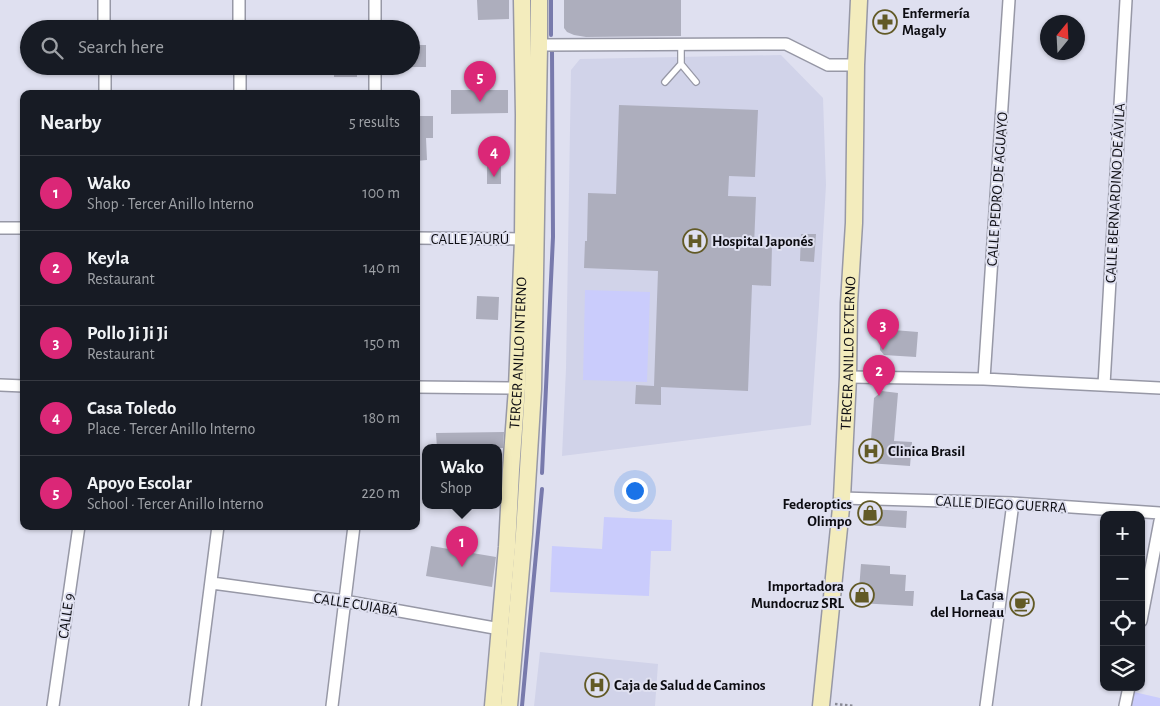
<!DOCTYPE html>
<meta charset="utf-8">
<style>
body{margin:0;font-family:"Alegreya Sans",sans-serif;background:#242831;color:#f1f3f6}
.controls{position:absolute;right:15px;bottom:15px;display:grid;overflow:hidden;border-radius:10px;box-shadow:0 1px 4px #0004}
.controls button{width:45px;height:45px;display:grid;place-items:center;padding:0;border:0;border-bottom:1px solid #363941;background:#171b24;color:#f1f3f6;font:25px sans-serif}
.compass{position:absolute;left:1040px;top:15px;width:45px;height:45px;border-radius:50%;background:#171b24;box-shadow:0 1px 4px #0004;rotate:18deg}
.you{position:absolute;left:634px;top:490px;width:18px;height:18px;margin:-12px;border:4px solid #fff;border-radius:50%;background:#1a73e8;box-shadow:0 0 0 8px #1a73e833}
.badge{display:grid;place-items:center;width:32px;height:32px;border-radius:50%;background:#db2777;color:#fff;font-size:16px;font-weight:700}
.pin{position:absolute;translate:-50% -41px;filter:drop-shadow(0 1px 2px #0008)}
.pin::after{content:'';position:absolute;top:26px;width:18px;height:15px;background:inherit;clip-path:polygon(0 0,100% 0,50% 100%)}
.popup{position:absolute;left:422px;top:444px;width:80px;height:65px;box-sizing:border-box;display:grid;place-content:center;border-radius:10px;background:#171b24;filter:drop-shadow(0 1px 4px #0005);font-size:16px;white-space:nowrap;color:#9ea1a6}
.popup b{font-size:19px;color:#f1f3f6}
.popup::after{content:'';position:absolute;left:50%;top:100%;margin-left:-10px;border:10px solid transparent;border-top-color:#171b24}
.list{margin:0;padding:0;list-style:none}
h2{display:flex;justify-content:space-between;align-items:center;height:65px;margin:0;padding:0 20px;font-size:21px}
h2 small{font-size:16px;font-weight:400;color:#9ea1a6}
.list li{display:grid;grid-template-columns:32px 1fr auto;gap:15px;align-items:center;box-sizing:border-box;height:75px;padding:0 20px;border-top:1px solid #363941}
.list b{display:block;font-size:19px;white-space:nowrap}
.list p{margin:0;font-size:16px;white-space:nowrap;color:#9ea1a6}
.list em{font-size:16px;font-style:normal;color:#9ea1a6}
.icon{flex:none;width:28px;height:28px;fill:none;stroke:currentColor;stroke-width:2;stroke-linecap:round;stroke-linejoin:round}
.map{position:relative;flex:none;width:1160px;height:706px;overflow:hidden}
.search{position:absolute;background:#171b24;box-shadow:0 1px 4px #0004;left:20px;top:20px;width:400px;height:55px;display:flex;align-items:center;gap:12px;box-sizing:border-box;padding:0 18px;border-radius:28px;color:#9ea1a6;font-size:19px}
.panel{position:absolute;background:#171b24;box-shadow:0 1px 4px #0004;left:20px;top:90px;width:400px;height:440px;border-radius:10px}
.map>svg:first-child{display:block}
</style>
<div class="map">
<svg width="1160" height="706" viewBox="0 0 1160 706">
<rect width="100%" height="100%" fill="#dfe0f0"/>
<!-- built -->
<path fill="#d1d3e9" d="M781,55L823,98L826,185L819,305L811,425L562,456L566,369L571,70L580,59Z
M540,652L658,664L655,706H534Z"/>
<!-- green -->
<path fill="#caccfc" d="M585,290L650,292L647,382L583,380Z
M604,517L672,520L671,551H651L649,596L550,592L552,546L602,549Z
M1134,692L1160,698V706H1131Z"/>
<g fill="none" stroke-linecap="round" stroke-linejoin="round">
<!-- stream -->
<path stroke="#787aac" stroke-width="4" d="M551,0V35
M542,473L553,237L552,52
M522,706L542,489"/>
</g>
<!-- building -->
<path fill="#adaebd" d="M477,0H509V19L478,20Z
M564,0H681V36L586,37L574,35L567,32L564,28Z
M411,45H426V67H411Z
M334,66H357V77H334Z
M451,90H508V113L451,114Z
M619,105L758,110L755,177L729,176L728,196L756,197L754,246H772L771,286L752,285L748,391L661,387V405L635,404L636,385L654,386L658,271L584,268L585,241H587L588,193L616,194Z
M416,116H433V138H426L427,160L416,161Z
M487,161H501V184H487Z
M801,234H816L814,262L800,261Z
M477,296L499,297L498,320L476,319Z
M881,329L918,332L916,357L884,355L880,350Z
M882,391L898,393L894,441L912,442L910,466L868,463L869,440H871L874,398Z
M504,432L503,448H437L436,433Z
M867,509L907,511L906,528L866,525Z
M431,546L496,557L492,587L426,576Z
M861,564L890,566V574L906,575L905,591H914L913,606L858,603Z"/>
<g fill="none" stroke-linecap="round" stroke-linejoin="round">
<!-- lane casing -->
<g stroke="#9798a6" stroke-width="8">
<path id="lane" d="M681,64L696,82
M665,82L681,64V45"/>
</g>
<!-- street casing -->
<g stroke="#9798a6" stroke-width="14">
<path id="street" d="M104,0V29
M239,0V29
M375,29V0
M539,45L786,44L828,65H856
M105,66V94
M240,66V94
M375,94V66
M0,228H24
M416,238L523,239
M848,377L984,379L1160,388
M984,379L1009,0
M0,385L24,386
M1104,385L1126,0
M416,387L517,388
M842,498L1013,503L1160,513
M212,583L344,601L500,629
M1141,621L1160,521
M53,706L79,526
M195,706L218,526
M332,706L354,526
M986,706L1013,503
M1125,706L1129,687"/>
</g>
<!-- secondary casing -->
<g stroke="#9798a6" stroke-width="19">
<g id="secondary">
<path id="s1" d="M493,706L507,547L511,470L517,388L523,239L524,115L522,0"/>
<path d="M509,706L524,534L533,389L539,45V0"/>
<path id="s2" d="M821,706L842,498L848,377L849,303L854,223L856,65L859,0"/>
</g>
</g>
<!-- path -->
<path stroke="#898a95" stroke-width="2.5" stroke-dasharray="2.5 2.5" stroke-linecap="butt" d="M835,704L854,706"/>
<!-- lane -->
<use href="#lane" stroke="#fff" stroke-width="5.5"/>
<!-- street -->
<use href="#street" stroke="#fff" stroke-width="11"/>
<!-- secondary -->
<use href="#secondary" stroke="#f3ecbd" stroke-width="16"/>
</g>
<!-- icons -->
<defs>
<g id="pharmacy-ring" transform="scale(1.25)"><circle r="9.5" fill="#dfe0f0" stroke="#625a26" stroke-width="1.5"/><path d="M-2-6h4v4h4v4h-4v4h-4v-4h-4v-4h4Z" fill="#625a26"/></g>
<g id="hospital-ring" transform="scale(1.25)"><circle r="9.5" fill="#dfe0f0" stroke="#625a26" stroke-width="1.5"/><path d="M-5-5h3v3.5h4V-5h3V5h-3V1.5h-4V5h-3Z" fill="#625a26"/></g>
<g id="shop-ring" transform="scale(1.25)"><circle r="9.5" fill="#dfe0f0" stroke="#625a26" stroke-width="1.5"/><path d="M-5-2.5h2.3a2.7 3.5 0 0 1 5.4 0H5L5.5 6h-11ZM-1.5-2.5h3a1.5 2.3 0 0 0-3 0Z" fill="#625a26"/></g>
<g id="cafe-ring" transform="scale(1.25)"><circle r="9.5" fill="#dfe0f0" stroke="#625a26" stroke-width="1.5"/><path d="M-5.5-4.5H6V0H3Q3 3.5 0 3.5H-2.5Q-5.5 3.5-5.5 0ZM3-3.2v2h1.7v-2ZM-6 4.5H4V6H-6Z" fill="#625a26"/></g>
</defs>
<g fill-rule="evenodd">
<use href="#pharmacy-ring" x="885" y="22"/>
<use href="#hospital-ring" x="695" y="241"/>
<use href="#hospital-ring" x="871" y="451"/>
<use href="#shop-ring" x="870" y="513"/>
<use href="#shop-ring" x="862" y="595"/>
<use href="#cafe-ring" x="1022" y="604"/>
<use href="#hospital-ring" x="597" y="685"/>
</g>
<g text-anchor="middle" stroke-width="4" stroke-linejoin="round" paint-order="stroke">
<!-- poi labels -->
<g font-size="15" font-weight="bold" fill="#0c0c11" stroke="#dfe0f0" text-anchor="start">
<text x="902" y="18">Enfermería<tspan x="902" dy="17">Magaly</tspan></text>
<text x="712" y="246">Hospital Japonés</text>
<text x="888" y="456">Clinica Brasil</text>
<text x="852" y="509" text-anchor="end">Federoptics<tspan x="852" dy="17">Olimpo</tspan></text>
<text x="844" y="591" text-anchor="end">Importadora<tspan x="844" dy="17">Mundocruz SRL</tspan></text>
<text x="1004" y="600" text-anchor="end">La Casa<tspan x="1004" dy="17">del Horneau</tspan></text>
<text x="614" y="690">Caja de Salud de Caminos</text>
</g>
<!-- street labels -->
<g font-size="15" fill="#0c0c11" stroke="#dfe0f0">
<text transform="translate(997 189) rotate(-86)" y="5">CALLE PEDRO DE AGUAYO</text>
<text transform="translate(1115 193) rotate(-87)" y="5">CALLE BERNARDINO DE ÁVILA</text>
<text x="470" y="244">CALLE JAURÚ</text>
<text dy="5" stroke="none"><textPath href="#s1" startOffset="354">TERCER ANILLO INTERNO</textPath></text>
<text dy="5" stroke="none"><textPath href="#s2" startOffset="354">TERCER ANILLO EXTERNO</textPath></text>
<text transform="translate(1001 504) rotate(3)" y="5">CALLE DIEGO GUERRA</text>
<text transform="translate(356 604) rotate(9)" y="5">CALLE CUIABÁ</text>
<text transform="translate(66 616) rotate(-82)" y="5">CALLE 9</text>
</g>
</g>
</svg>
<div class="controls">
<button>+</button>
<button>−</button>
<button><svg class="icon" aria-label="locate" viewBox="0 0 24 24"><circle cx="12" cy="12" r="6"/><path d="M12 2v4M12 18v4M2 12h4M18 12h4"/></svg></button>
<button><svg class="icon" aria-label="layers" viewBox="0 0 24 24"><path d="M12 4l9 5-9 5-9-5zM3 14l9 5 9-5"/></svg></button>
</div>
<svg class="compass" viewBox="-18 -18 36 36"><path d="M0-13l5 13h-10z" fill="#e53935"/><path d="M0 13l5-13h-10z" fill="#9ea1a6"/></svg>
<div class="you"></div>
<div class="pin badge" style="left:462px;top:567px">1</div>
<div class="popup"><b>Wako</b>Shop</div>
<div class="pin badge" style="left:879px;top:396px">2</div>
<div class="pin badge" style="left:883px;top:350px">3</div>
<div class="pin badge" style="left:494px;top:177px">4</div>
<div class="pin badge" style="left:480px;top:102px">5</div>
<div class="search"><svg class="icon" aria-label="search" viewBox="0 0 24 24"><circle cx="10" cy="10" r="6"/><path d="M15 15l6 6"/></svg>Search here</div>
<section class="panel">
<h2>Nearby<small>5 results</small></h2>
<ul class="list">
<li><span class="badge">1</span><div><b>Wako</b><p>Shop · Tercer Anillo Interno</p></div><em>100 m</em></li>
<li><span class="badge">2</span><div><b>Keyla</b><p>Restaurant</p></div><em>140 m</em></li>
<li><span class="badge">3</span><div><b>Pollo Ji Ji Ji</b><p>Restaurant</p></div><em>150 m</em></li>
<li><span class="badge">4</span><div><b>Casa Toledo</b><p>Place · Tercer Anillo Interno</p></div><em>180 m</em></li>
<li><span class="badge">5</span><div><b>Apoyo Escolar</b><p>School · Tercer Anillo Interno</p></div><em>220 m</em></li>
</ul>
</section>
</div>
